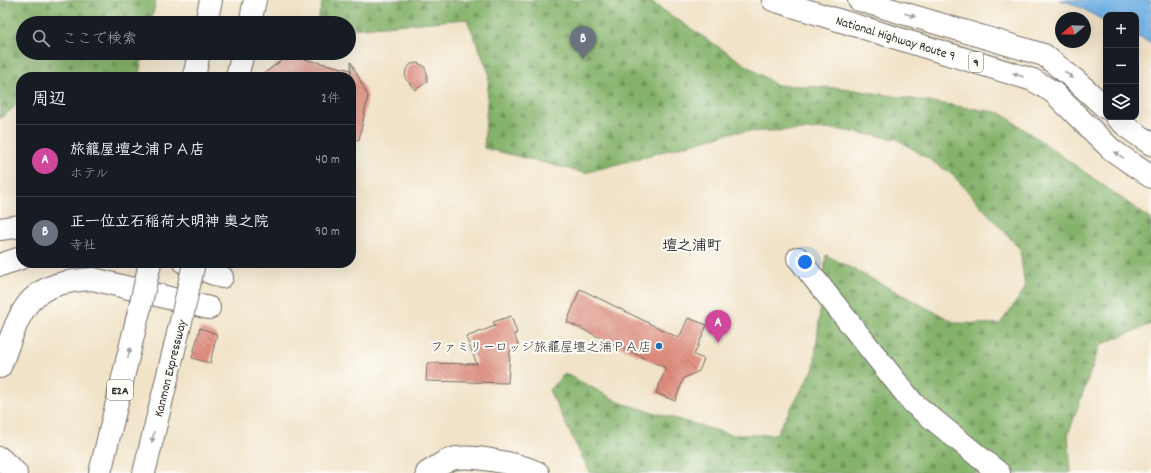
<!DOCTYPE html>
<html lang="ja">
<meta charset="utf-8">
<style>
body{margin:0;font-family:Dekko,"Klee One",sans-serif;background:#20242c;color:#f1f3f6}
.controls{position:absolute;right:12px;top:12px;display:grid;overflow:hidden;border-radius:8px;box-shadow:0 4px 16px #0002}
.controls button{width:36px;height:36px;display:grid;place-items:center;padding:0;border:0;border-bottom:1px solid #363941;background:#171b24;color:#f1f3f6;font:20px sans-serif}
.compass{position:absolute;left:1055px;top:12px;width:36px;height:36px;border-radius:50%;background:#171b24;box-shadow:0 4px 16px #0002;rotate:251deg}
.you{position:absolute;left:805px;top:262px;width:14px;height:14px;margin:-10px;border:3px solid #fff;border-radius:50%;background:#1a73e8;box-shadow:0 0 0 6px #1a73e833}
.badge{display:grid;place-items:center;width:26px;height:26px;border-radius:50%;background:#0f766e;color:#fff;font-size:13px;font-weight:700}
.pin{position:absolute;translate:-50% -33px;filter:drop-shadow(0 1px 2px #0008)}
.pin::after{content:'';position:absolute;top:21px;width:14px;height:12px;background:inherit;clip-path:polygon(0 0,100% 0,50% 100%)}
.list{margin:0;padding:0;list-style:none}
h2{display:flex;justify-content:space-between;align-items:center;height:52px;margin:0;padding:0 16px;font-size:17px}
h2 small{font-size:13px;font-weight:400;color:#9ea1a6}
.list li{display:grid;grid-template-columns:26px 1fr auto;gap:12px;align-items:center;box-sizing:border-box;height:72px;padding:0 16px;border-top:1px solid #363941}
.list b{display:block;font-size:15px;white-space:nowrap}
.list p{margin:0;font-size:13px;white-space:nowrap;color:#9ea1a6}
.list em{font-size:13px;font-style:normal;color:#9ea1a6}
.icon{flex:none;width:22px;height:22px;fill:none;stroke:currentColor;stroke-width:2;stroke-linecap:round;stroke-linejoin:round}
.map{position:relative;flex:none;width:1151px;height:473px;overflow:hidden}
.search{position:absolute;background:#171b24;box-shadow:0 4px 16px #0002;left:16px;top:16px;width:340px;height:44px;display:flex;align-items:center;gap:10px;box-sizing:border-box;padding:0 14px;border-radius:22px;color:#9ea1a6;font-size:15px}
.panel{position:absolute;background:#171b24;box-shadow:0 4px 16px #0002;left:16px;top:72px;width:340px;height:196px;border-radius:16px}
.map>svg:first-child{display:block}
</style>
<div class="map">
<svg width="1151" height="473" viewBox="0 0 1151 473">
<defs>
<pattern id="forest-firs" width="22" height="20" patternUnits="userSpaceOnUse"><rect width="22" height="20" fill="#84b26b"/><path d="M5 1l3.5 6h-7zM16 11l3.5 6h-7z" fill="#6c9158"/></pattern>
<pattern id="building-back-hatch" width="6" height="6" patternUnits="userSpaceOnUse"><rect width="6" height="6" fill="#e08d7e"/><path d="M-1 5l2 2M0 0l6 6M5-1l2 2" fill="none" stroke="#b67367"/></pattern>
</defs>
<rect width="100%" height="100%" fill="#fdfcf7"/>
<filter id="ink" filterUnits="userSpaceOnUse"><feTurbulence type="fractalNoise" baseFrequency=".025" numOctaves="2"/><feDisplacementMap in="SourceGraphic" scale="8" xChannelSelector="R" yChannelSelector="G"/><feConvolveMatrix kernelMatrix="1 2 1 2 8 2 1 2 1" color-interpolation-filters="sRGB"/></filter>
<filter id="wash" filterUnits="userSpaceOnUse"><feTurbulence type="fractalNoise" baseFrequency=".012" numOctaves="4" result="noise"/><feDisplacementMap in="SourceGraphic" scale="16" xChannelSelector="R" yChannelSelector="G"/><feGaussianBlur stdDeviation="0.9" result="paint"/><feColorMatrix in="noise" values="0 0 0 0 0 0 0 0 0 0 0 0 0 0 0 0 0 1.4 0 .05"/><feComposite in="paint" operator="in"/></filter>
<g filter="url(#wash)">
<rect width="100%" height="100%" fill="#f1e3c8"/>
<!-- forest -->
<path fill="url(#forest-firs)" stroke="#586e4b" d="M0,0H156L151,23H23V53H144L138,77H21V101L0,119Z
M323,0H648L776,85L842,88L1001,113L1151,219V324L1100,345L1068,435L1071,472L1068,473H590L549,390L565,373L621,403L733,435L776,434L814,368L826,255L956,323L1000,324L1025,289L1020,249L952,174L897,139L834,129L734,132L585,173L484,148L489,73L467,19L349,29V23H317Z"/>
<!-- water -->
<path fill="#70b1e4" stroke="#4e6e88" d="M1060,0H1151V43L1136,36V15H1106V22L1076,5Z"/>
<g id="blocks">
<!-- building -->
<path fill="url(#building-back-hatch)" d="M295,57L351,70L350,77H259L282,60Z
M351,62L368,96L359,140L351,139Z
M417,63L424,66L427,73V82L415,90L405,78L406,70L411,64Z
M580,289L679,338L688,318L707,325L694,355L704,359L699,371L684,378L675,401L656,393L666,368L567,322Z
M511,316L517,333L514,334L519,347L510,351L508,383L426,381L427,363L477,364L466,337L495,326L493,322Z
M200,328L217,334L210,363L192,358Z"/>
</g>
</g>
<g filter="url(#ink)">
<use href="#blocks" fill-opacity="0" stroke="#706b62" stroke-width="1"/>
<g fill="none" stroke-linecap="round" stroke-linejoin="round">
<!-- minor casing -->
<g stroke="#706b62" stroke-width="24">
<path id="minor" d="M798,258L913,403L999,473
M0,367C22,309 24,283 93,279L209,308
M0,458L16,473
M427,473C435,468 443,462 452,459C470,454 521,464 538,473"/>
</g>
<!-- highway casing -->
<g stroke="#706b62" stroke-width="24">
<path id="highway" d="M773,0L1033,80L1053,92L1112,150L1151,177
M859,0L1044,55L1074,79L1106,108
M206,23L211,0
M250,23L255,0
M194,77L199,53
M237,77L243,53
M1116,117L1131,130L1151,144
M0,229L21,226
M185,263L222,277
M0,265L21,258
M100,473L140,307
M144,473L182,317"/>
</g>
<!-- minor -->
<use href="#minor" stroke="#fff" stroke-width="22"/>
<!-- highway -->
<use href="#highway" stroke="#fff" stroke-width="22"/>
<!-- highway-bridge casing -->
<g stroke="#706b62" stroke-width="24" stroke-linecap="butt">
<path id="highway-bridge" d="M140,307L150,263
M182,317L194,263"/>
</g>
<!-- highway-bridge -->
<use href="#highway-bridge" stroke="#fff" stroke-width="22"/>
</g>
<!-- one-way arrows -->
<defs><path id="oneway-solid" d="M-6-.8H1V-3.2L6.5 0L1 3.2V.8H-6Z"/></defs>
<g fill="#a0a0a0">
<use href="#oneway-solid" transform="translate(910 15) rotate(17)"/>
<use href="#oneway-solid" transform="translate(1018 75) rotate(-160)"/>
<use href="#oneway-solid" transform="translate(1069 75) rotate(39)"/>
<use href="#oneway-solid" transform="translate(1119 155) rotate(-145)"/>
<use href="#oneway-solid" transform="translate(129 353) rotate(-76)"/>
<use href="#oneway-solid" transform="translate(153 437) rotate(104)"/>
</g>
</g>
<!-- markers -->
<circle fill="#1f6fb2" stroke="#fdfcf7" stroke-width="1.5" cx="659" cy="346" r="4"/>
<g text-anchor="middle" stroke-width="4" stroke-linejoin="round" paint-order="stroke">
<!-- shield labels -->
<g fill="#fdfcf7" stroke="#6a6a68" stroke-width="1">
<rect x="969" y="52" width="14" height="20" rx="3"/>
<rect x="107" y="380" width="26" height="20" rx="3"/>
</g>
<g font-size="12" font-weight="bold" fill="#2b2b2b">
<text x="976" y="66">9</text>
<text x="120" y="394">E2A</text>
</g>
<!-- street labels -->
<g font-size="13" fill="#2b2b2b" stroke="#fdfcf7">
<text transform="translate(896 37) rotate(17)" y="5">National Highway Route 9</text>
<text transform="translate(169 368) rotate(-76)" y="5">Kanmon Expressway</text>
</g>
<!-- poi labels -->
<g font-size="13" fill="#2b2b2b" stroke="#fdfcf7" text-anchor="end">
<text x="651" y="351">ファミリーロッジ旅籠屋壇之浦ＰＡ店</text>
</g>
<!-- quarter labels -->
<g font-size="15" font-weight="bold" fill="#2b2b2b" stroke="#fdfcf7">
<text x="692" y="250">壇之浦町</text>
</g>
</g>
</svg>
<div class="controls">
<button>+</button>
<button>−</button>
<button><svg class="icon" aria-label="layers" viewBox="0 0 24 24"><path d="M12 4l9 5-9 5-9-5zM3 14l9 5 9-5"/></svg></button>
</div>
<svg class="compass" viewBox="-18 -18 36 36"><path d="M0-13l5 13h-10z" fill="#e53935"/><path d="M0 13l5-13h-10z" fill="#9ea1a6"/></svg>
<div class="you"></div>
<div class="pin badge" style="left:718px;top:343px;background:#d1479c">A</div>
<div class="pin badge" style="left:583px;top:59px;background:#6b7280">B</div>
<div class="search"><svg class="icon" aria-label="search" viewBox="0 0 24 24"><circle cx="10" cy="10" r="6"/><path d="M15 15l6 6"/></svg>ここで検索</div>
<section class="panel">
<h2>周辺<small>2件</small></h2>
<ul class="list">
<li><span class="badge" style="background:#d1479c">A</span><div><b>旅籠屋壇之浦ＰＡ店</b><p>ホテル</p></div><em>40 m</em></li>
<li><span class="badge" style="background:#6b7280">B</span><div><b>正一位立石稲荷大明神 奥之院</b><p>寺社</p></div><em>90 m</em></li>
</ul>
</section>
</div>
